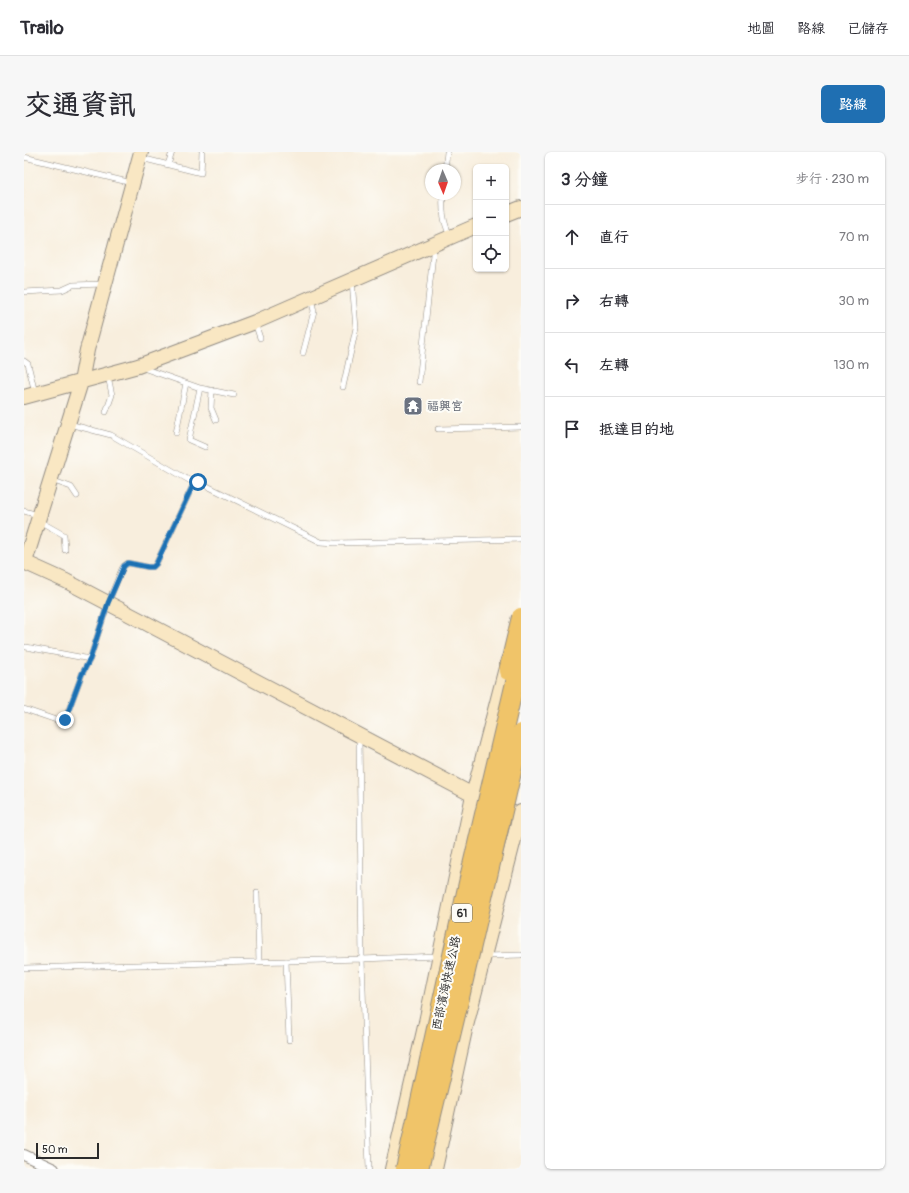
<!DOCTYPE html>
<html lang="zh-TW">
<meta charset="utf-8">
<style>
body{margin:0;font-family:Pangolin,"LXGW WenKai TC",sans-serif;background:#f7f7f7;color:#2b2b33}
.controls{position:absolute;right:12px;top:12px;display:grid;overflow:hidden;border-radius:6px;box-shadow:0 1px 3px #0004}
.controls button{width:36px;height:36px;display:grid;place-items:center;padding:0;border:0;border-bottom:1px solid #e1e1e2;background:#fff;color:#2b2b33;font:20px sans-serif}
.compass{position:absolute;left:401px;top:12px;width:36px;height:36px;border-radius:50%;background:#fff;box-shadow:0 1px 3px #0004;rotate:178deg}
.scale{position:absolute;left:12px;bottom:10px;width:63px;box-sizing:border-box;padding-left:4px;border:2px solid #2b2b2b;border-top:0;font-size:11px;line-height:14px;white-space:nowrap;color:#2b2b2b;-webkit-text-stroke:3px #fdfcf7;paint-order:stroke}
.stop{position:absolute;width:12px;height:12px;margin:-9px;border:3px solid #1f6fb2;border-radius:50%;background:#fff}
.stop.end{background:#1f6fb2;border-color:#fff;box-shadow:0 1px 4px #0008}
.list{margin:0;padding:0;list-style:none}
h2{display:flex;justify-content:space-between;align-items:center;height:52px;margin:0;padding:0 16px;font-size:17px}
h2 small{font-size:13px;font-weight:400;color:#7c7c81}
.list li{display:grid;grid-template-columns:26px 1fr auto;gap:12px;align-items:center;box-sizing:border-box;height:64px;padding:0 16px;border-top:1px solid #e1e1e2}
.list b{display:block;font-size:15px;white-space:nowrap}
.list em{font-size:13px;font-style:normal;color:#7c7c81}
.icon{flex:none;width:22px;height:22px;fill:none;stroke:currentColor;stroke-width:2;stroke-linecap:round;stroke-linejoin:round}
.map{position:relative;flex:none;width:497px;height:1017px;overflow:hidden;border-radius:6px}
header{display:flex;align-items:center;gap:24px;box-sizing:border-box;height:56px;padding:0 20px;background:#fff;border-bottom:1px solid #e1e1e2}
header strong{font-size:19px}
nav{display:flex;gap:22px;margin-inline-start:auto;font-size:14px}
.intro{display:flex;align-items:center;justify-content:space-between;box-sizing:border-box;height:96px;padding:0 24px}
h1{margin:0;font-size:28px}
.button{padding:10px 18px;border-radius:6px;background:#1f6fb2;color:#fff;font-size:14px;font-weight:700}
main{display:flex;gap:24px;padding:0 24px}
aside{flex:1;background:#fff;border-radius:6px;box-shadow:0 1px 3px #0004}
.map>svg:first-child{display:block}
</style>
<header>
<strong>Trailo</strong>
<nav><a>地圖</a><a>路線</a><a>已儲存</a></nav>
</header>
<div class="intro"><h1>交通資訊</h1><a class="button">路線</a></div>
<main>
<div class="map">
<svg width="497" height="1017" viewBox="0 0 497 1017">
<rect width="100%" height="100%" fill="#fdfcf7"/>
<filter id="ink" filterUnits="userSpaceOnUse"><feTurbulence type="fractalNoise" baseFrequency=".025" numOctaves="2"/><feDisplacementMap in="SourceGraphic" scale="8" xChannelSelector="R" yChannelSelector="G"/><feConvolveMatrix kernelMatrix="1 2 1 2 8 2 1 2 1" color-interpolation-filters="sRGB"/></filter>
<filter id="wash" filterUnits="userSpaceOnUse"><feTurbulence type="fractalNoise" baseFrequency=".012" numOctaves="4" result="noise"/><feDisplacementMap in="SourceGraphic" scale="16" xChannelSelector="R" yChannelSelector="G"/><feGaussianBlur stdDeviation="0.9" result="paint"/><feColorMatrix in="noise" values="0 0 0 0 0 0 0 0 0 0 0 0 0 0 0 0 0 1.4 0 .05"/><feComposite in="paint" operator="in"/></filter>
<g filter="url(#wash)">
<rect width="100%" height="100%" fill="#f8eedd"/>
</g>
<g filter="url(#ink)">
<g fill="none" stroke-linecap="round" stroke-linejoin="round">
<!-- lane casing -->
<g stroke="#928c84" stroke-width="6">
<path id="lane" d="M0,5L108,31
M117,6L177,21L178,0
M144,13L148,0
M421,18L423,0
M419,42C418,58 419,69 426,84
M0,140L38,138L49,133L80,132
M231,171L236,186
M279,201L290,159L287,147
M0,209L4,212L11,241
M119,216L176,236L210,243
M395,230L410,93
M319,235L332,176L328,129
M176,236L165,288L181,295
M188,238L187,256L192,268
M82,260L88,243L84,224
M45,272L87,283L170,331
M414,277L497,275
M152,281L162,231
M27,328L47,335L53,344
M0,359L14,363
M15,369L40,383L41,398
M2,495L66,507
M0,557L35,569L41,568L58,522L66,507L84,451L98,417L100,414L104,411L124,415H129L132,412L170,331H177L297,390L311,391L497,387
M335,586L338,807L345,1017
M233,741L235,810
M461,804L497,803
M262,809L265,888
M0,816L338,807L414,804"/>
</g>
<!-- street casing -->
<g stroke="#928c84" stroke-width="12">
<path id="street" d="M0,1003L30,1017"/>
</g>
<!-- secondary casing -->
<g stroke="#928c84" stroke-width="16">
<path id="secondary" d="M482,62L497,56
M0,245L114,214L231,170L452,74
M0,410L42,429L449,643L459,646L497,665
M1,410L57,230L63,198L117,0
M368,1017L402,870L449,643L484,508
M411,1017L441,878L497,660"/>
</g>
<!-- lane -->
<use href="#lane" stroke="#fff" stroke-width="5"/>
<!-- street -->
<use href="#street" stroke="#fff" stroke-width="10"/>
<!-- secondary -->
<use href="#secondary" stroke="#f9e7c3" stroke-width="14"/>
<!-- highway-bridge casing -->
<g stroke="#928c84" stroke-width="20" stroke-linecap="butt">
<path id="highway-bridge" d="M484,519L497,465
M381,1017L446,722L497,505
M395,1017L431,867L497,581"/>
</g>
<!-- highway-bridge -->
<use href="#highway-bridge" stroke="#f0c469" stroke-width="18"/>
</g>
</g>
<g fill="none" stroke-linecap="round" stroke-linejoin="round" filter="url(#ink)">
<!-- route -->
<path stroke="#1f6fb2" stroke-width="5" d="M41,568L58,522L66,507L84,451L100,414L104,411L124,415H129L132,412L170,331L174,330"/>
</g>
<!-- icons -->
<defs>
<g id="temple-square" transform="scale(1)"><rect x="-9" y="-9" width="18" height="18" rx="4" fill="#6b7280" stroke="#fdfcf7"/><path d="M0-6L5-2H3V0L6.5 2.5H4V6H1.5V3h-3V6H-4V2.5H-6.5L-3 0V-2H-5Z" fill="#fff"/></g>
</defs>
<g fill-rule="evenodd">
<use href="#temple-square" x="389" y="254"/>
</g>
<g text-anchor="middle" stroke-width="4" stroke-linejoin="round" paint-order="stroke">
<!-- shield labels -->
<rect fill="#fdfcf7" stroke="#6a6a68" stroke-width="1" x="428" y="752" width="20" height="18" rx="3"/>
<g font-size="11" font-weight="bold" fill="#2b2b2b">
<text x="438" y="765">61</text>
</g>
<!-- worship labels -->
<g font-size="12" fill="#5b616d" stroke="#fdfcf7" text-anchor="start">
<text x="403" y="258">福興宮</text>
</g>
<!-- street labels -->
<g font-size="12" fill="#2b2b2b" stroke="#fdfcf7">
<text transform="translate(422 831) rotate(-78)" y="4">西部濱海快速公路</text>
</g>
</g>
</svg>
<div class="controls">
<button>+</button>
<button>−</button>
<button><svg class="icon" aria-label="locate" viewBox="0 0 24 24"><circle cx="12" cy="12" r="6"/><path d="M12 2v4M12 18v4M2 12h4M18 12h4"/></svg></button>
</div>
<svg class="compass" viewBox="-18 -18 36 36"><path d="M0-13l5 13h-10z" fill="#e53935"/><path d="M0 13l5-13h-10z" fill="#7c7c81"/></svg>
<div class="scale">50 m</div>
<div class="stop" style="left:174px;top:330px"></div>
<div class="stop end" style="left:41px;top:568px"></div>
</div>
<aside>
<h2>3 分鐘<small>步行 · 230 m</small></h2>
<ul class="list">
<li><svg class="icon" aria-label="ahead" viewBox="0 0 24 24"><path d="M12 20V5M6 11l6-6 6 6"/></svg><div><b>直行</b></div><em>70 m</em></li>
<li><svg class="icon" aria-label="right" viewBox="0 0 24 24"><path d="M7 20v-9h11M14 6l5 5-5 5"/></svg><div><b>右轉</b></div><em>30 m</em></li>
<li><svg class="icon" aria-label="left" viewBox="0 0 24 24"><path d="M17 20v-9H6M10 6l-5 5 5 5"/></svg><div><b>左轉</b></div><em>130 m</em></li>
<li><svg class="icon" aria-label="arrive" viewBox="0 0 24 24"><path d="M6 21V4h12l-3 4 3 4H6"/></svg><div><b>抵達目的地</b></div></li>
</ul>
</aside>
</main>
